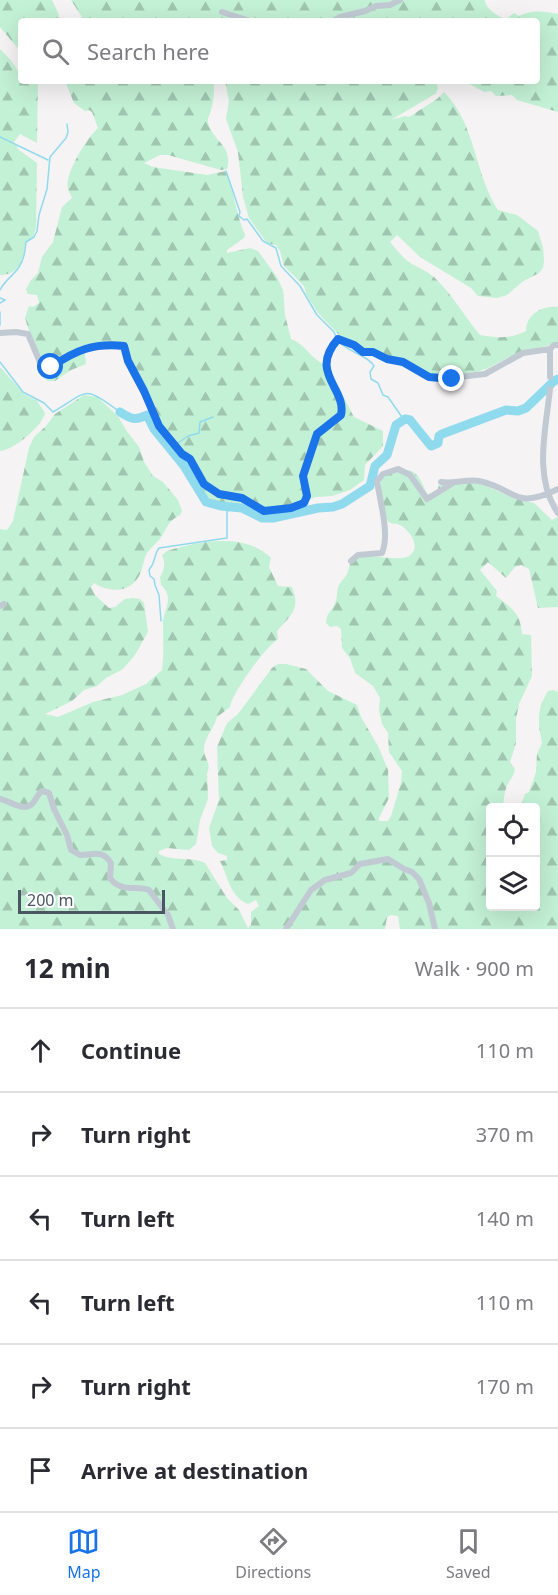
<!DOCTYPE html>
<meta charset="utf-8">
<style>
body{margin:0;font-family:"Noto Sans",sans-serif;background:#f2f2f3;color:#2b2b33}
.controls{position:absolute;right:18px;bottom:18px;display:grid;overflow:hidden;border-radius:6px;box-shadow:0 6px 24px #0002}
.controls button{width:54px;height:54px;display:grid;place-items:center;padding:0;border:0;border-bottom:2px solid #e1e1e2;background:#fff;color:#2b2b33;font:30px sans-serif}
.scale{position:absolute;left:18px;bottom:15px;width:147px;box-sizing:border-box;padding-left:6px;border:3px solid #4a5661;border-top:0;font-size:16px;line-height:21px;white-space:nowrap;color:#4a5661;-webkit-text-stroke:4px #fff;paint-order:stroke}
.stop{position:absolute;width:18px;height:18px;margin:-14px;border:4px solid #1a73e8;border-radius:50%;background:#fff}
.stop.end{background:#1a73e8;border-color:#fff;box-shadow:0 2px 6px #0008}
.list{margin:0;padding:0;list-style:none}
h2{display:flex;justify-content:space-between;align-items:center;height:78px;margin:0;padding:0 24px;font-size:26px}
h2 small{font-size:20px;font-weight:400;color:#7c7c81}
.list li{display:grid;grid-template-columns:39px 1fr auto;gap:18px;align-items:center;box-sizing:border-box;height:84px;padding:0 24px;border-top:2px solid #e1e1e2}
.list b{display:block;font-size:22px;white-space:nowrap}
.list em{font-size:20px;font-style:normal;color:#7c7c81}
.icon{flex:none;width:33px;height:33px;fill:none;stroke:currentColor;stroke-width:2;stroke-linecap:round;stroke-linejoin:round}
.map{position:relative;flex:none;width:558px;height:929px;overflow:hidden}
.search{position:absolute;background:#fff;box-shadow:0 6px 24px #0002;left:18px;right:18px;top:18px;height:66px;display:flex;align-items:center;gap:15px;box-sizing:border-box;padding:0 21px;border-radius:6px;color:#7c7c81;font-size:22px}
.sheet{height:582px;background:#fff}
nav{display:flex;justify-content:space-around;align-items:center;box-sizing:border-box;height:84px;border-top:2px solid #e1e1e2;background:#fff;font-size:16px;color:#7c7c81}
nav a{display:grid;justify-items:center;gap:3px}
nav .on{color:#1a73e8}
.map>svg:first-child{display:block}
</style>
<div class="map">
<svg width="558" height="929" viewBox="0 0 558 929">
<defs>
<pattern id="forest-firs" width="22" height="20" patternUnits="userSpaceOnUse" patternTransform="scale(1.5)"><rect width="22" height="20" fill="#c3f1d5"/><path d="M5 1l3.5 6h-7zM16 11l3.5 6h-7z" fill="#a0c6b0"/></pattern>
</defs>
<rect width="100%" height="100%" fill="#f5f3f3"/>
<!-- forest -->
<path fill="url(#forest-firs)" d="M0,0H52L59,15L58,21H21V52L0,27Z
M71,0H485C485,8 498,17 506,19L514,13L519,16C534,9 544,12 558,14V112L517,100L512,95L496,96L491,91L484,92L464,81H537V21H78L82,17Z
M0,49C8,57 21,70 21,81L38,83L37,143L20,134L14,142L19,150L37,163L36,227L33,237L26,242C23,258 20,275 0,275Z
M65,81H214C214,91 214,100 211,110C210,115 207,118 208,123C214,143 233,145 227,169L221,170L168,155H160L144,163L153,167L207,175L226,171C234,192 236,214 245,235L244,238L227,250V253L250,248L258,251L277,277L283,290L285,315L291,339C305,344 311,359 325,365L329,382L339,388L354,417L383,431V446L365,465L364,480L350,490L332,496L316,497L283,511L266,513L238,503L218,502L208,497L202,493L195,481L182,450L162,428L126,347L84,348L86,364L71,370L55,381H48L38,373L34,347L25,318L29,306L33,307L39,303L37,295L28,294L26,289L31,280L38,273L42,257L53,242L62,207L72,198C71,195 69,193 68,189C64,174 87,138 98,128L92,112L89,110L85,111L74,103Z
M225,81H419L423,84H437L438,89L435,94L391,120L405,116L409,117L437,99L444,92C476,124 474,173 498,210L517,215L538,231L543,248L544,261L543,268L539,273L522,282L507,295L497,298L478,296L471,288L420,257L397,235L390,242C396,249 402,257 409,262C418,268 430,272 437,280C454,297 465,317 480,335C497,338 510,339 526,331C526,314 543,305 558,307V343L517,353L488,368L477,372L452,377L431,376L364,349L341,337L318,313L306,294L304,286L284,266L280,251L276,245L267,243L249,218L243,197L238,152L226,119L229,101Z
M0,367L24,394L37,401L45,413C43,425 13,451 0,451Z
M84,395L97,397L118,416L126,430L139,447L144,462L153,476L163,482L178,500L182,511L180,515C167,522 168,527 160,539C156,544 150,548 147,553C143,560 143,569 139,576C130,593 109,593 94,583L91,587L95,595L109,608L115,607L125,599L133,598L140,599L144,603L148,632L135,655L123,669L106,678L97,686L84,690L72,701L45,714L58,717L93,702L122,695L146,684L162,670C164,654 163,641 163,626C162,610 176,599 161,585L160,577C164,571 166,563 162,555L167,551C200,541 245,532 271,558L269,567L278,586L292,587C301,609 291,615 277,631L278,639C266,646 232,693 230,707L217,717C214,729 204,737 204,750C204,759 212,763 207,773L208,799L200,820L196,844L189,850L167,848L159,851V854C174,862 191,856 205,863L227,898L239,910L248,928L251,925V912L259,906L256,900L248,904C230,897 228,876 220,861L227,860V856L218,853L212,846L209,828L219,800L217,747L227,723L238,714L272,668L278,664H286L306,669L328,691L357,705L361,717L378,746L388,770L389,798L379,818V821H388L391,816L401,783L402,771L389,752L388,733L382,724L379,710L380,698L373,686L355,673L350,658L342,648L341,629L337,626L330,627L326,623C327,611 332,612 335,603C338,598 336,590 339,585C341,581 345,578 347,574C349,569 349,565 352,561C365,547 403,568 413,552C419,543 408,529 400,525C396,523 391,525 388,521C380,511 378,488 382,477C408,466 416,465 427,494L437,492L439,485L472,482L489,487L515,499L534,503L552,520L556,518L558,515V607L538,608L529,569L521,565L515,567L506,578L488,562L480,570L497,591L496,596C513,609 520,613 522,634L531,635L532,676L519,704L516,719V743L510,762L515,769C514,775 512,777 509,782C504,790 504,799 503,807H490V906H536V807H523L522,802L525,794L529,792L536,772L537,754L542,743L539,727V715L541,704L548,691L554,690L558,692V929H400L398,916L391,915L387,917L385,929H0V529L7,530L13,521L29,448L34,437L46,426L55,414Z"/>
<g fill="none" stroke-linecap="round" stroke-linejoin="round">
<!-- stream -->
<path stroke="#90daee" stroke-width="1.5" d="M0,137L48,160
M226,171L240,212L239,216L244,220L247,219L263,241L276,248L281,266L300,286L317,315L334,332L336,337
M0,290C5,280 13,276 19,267C24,260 25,251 26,242L34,237L37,231L39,215L47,189L50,157L66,138L68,132L67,124
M0,298L5,300L0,303
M0,312V325
M338,341C348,352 369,356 374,366L370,372L371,379L378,383L383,395L388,397L404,420
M0,362L23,392L44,403L53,412C90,390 82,385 120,412
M178,443L188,436L199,433L200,422L213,417
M161,621L159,595L155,585L154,579L150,576L149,570C157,560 153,556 159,548L227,538V512L231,506"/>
<!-- river -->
<path stroke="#90daee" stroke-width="9" d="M120,412C131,419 135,421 147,415L154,429L184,466L206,502L221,506L242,508L262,518H273L318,508L333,507L342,504L370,486L375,466L387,455L396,425L405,419L410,420L431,446L438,443L439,436L442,434L506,410L518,411L526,408L554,381L558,379"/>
<!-- street -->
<path stroke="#c1cad2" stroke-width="6" d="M222,12L250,21
M333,21L340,17L365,11L376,6L390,5L400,0
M0,333L16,332L28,334L39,360L48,367C55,365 59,360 65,357C82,347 105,344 124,347L128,361L144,391L159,426L182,454L190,459L204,484L219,494L242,498L264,511L291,508L304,503L307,496L303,476L317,434L341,415C347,388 308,373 338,339L354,345L363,352H373L387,359L408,364L429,377L441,379L485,374L523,353L550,349L554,345H558
M550,377V349
M550,389C546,428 533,478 558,513
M441,482C454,484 466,479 479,481C517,489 514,511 558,489
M351,561L358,555L382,553C390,534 380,502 377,481L383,474L398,469L410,475L427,499L453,483
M0,606L4,604
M0,799C10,801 25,813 33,803C37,798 37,795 42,791L49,793L54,809L67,835L71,850L80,855C94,855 102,849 111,863L110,878C121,893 136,885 149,890L168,915L173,929
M286,929L311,890L325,880L351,873L360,864L388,859L404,869L412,872L419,879L429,903L435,929"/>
</g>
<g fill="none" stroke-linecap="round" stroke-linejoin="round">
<!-- route -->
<path stroke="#1a73e8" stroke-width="8" d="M51,367C76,350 93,343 124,346L128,361L144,391L159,426L182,454L190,459L204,484L219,494L242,498L264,511L291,508L304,503L307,496L303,476L317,434L341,415C347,388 308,373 338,339L354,345L363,352H373L387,359L403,362L429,377L452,379"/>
</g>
</svg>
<div class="controls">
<button><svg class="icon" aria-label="locate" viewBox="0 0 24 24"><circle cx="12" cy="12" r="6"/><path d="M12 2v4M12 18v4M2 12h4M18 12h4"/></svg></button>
<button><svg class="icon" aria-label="layers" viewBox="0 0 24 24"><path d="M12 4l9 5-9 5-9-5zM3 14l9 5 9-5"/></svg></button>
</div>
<div class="scale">200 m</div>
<div class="stop" style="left:51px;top:367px"></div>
<div class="stop end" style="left:452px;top:379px"></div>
<div class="search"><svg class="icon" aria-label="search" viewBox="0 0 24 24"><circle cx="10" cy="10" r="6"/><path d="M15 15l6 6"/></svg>Search here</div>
</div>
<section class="sheet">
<h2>12 min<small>Walk · 900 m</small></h2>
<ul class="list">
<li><svg class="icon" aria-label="ahead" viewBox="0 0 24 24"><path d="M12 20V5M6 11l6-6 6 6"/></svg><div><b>Continue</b></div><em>110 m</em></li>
<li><svg class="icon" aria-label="right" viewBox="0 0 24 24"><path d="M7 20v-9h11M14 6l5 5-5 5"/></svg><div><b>Turn right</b></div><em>370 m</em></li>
<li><svg class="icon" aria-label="left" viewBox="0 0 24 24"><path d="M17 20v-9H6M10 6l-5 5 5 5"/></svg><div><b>Turn left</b></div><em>140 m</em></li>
<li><svg class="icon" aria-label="left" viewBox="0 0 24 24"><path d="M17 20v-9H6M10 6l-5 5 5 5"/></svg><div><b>Turn left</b></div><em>110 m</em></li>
<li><svg class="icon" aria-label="right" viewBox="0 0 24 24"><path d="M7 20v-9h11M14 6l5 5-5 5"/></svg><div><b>Turn right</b></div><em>170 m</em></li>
<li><svg class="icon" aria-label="arrive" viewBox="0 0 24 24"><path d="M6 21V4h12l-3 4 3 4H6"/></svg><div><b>Arrive at destination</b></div></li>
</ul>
</section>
<nav>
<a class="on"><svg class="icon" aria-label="map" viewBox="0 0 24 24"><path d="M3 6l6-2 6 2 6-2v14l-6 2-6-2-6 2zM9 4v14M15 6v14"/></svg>Map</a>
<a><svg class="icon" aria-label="directions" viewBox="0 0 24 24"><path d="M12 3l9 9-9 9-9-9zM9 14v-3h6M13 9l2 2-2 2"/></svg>Directions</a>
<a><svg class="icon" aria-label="saved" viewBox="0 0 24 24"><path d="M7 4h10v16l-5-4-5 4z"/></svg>Saved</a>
</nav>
